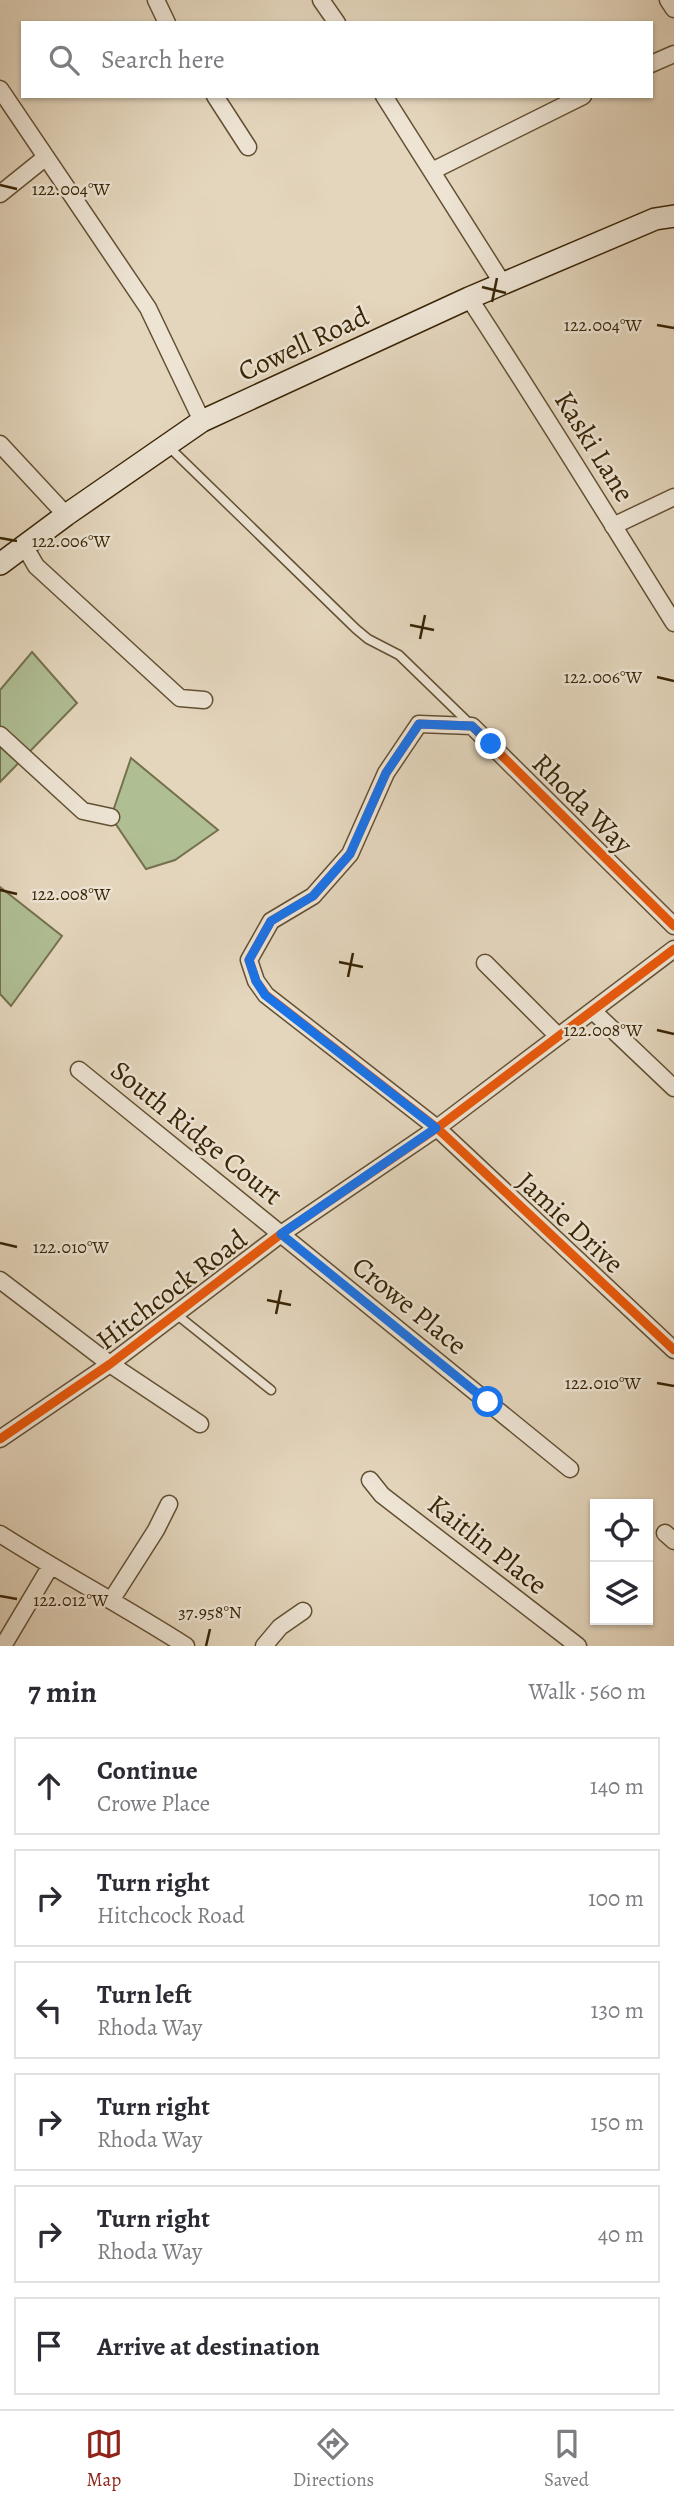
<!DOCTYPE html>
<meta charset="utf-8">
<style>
body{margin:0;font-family:Alegreya,serif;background:#f7f7f7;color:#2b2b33}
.controls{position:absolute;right:21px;bottom:21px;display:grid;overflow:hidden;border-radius:0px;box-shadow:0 2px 5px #0004}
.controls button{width:63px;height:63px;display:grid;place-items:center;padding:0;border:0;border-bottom:2px solid #e1e1e2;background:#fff;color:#2b2b33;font:35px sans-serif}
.stop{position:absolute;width:21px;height:21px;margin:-16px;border:5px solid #1a73e8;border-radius:50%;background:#fff}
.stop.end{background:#1a73e8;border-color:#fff;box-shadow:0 2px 7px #0008}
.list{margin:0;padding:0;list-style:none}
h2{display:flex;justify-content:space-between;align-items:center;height:91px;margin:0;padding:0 28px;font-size:30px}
h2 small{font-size:23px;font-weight:400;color:#7c7c81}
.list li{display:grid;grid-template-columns:46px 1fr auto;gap:21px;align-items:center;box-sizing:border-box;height:98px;margin:0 14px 14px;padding:0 14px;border:2px solid #e1e1e2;border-radius:0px}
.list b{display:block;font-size:26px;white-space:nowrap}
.list p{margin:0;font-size:23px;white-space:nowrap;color:#7c7c81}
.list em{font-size:23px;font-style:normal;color:#7c7c81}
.icon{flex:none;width:38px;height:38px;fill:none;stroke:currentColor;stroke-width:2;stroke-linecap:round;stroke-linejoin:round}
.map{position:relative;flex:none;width:674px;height:1646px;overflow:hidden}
.search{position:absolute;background:#fff;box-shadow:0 2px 5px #0004;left:21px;right:21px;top:21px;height:77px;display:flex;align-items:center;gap:18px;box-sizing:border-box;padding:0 24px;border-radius:0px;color:#7c7c81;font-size:26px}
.sheet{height:763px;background:#fff}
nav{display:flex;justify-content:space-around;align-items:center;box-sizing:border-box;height:98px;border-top:2px solid #e1e1e2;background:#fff;font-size:19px;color:#7c7c81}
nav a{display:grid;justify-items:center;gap:4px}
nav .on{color:#8f2418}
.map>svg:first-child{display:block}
</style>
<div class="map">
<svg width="674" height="1646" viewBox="0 0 674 1646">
<rect width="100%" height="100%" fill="#e4d6bd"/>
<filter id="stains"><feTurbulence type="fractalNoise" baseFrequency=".00286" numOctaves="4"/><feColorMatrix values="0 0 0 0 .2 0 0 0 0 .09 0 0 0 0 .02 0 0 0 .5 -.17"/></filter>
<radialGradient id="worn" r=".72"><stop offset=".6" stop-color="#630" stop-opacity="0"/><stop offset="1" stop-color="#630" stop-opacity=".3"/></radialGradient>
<!-- green -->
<path fill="#b0be94" stroke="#74714c" stroke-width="2" d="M32,652L77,703L0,782V690Z
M131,758L218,830L175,860L146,869L111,817Z
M0,887L62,936L11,1006L0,994Z"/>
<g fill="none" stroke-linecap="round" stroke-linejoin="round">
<!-- lane casing -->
<g stroke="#635033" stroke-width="11">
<path id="lane" d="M169,447L356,629L368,639L399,655L470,724
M176,1314L271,1390"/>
</g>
<!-- street casing -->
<g stroke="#635033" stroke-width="19">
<path id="street" d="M156,0L167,23
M321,0L337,23
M668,0L674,9
M651,64L674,54
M0,89L148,308L202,421
M215,96L248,147
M384,96L503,284
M432,171L583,96
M0,194L46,157
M469,298C539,405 606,514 674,623
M0,444L66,515
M613,526L674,497
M25,547L36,566L180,698L204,700
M0,735L83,811L111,817
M674,926L472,726L419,724L386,773L350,854L313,896L271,921L249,960L256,981L266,995L437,1128L674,1350
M485,963L557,1035
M593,1011L674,1088
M79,1070L570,1469
M0,1280L110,1364L200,1424
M0,1439L110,1364L281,1234L437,1128L674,949
M370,1480L382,1495L578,1646
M665,1533L674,1541
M0,1534C61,1573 125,1607 186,1646
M112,1599L156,1530L169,1504
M3,1646L50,1567
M264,1646L280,1627L303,1611"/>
</g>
<!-- secondary casing -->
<g stroke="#382405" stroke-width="24">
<path id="secondary" d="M0,564L66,515L202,421L469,298L655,219L674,216"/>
</g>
<!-- lane -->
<use href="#lane" stroke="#ede4d4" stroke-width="8"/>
<!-- street -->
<use href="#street" stroke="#ede4d4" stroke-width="16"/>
<!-- secondary -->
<use href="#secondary" stroke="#ede4d4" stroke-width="21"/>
<!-- cycleway casing -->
<g stroke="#ede4d4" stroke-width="13">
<path id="cycleway" d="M674,926L472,726L419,724L386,773L350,854L313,896L271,921L249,960L256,981L266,995L437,1128L674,1350
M0,1439L110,1364L281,1234L437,1128L674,949"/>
</g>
<!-- cycleway -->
<use href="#cycleway" stroke="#e8590c" stroke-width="9"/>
</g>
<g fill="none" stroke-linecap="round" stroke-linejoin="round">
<!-- route -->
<path stroke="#1a73e8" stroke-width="9" d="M488,1402L281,1234L436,1128L265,995L256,981L249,960L271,921L313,896L350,854L386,773L419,724L472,726L491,744"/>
</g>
<!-- ticks -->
<path fill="none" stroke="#382405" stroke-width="2.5" d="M0,185L17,189M482,287L506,293M492,302L497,278M657,325L674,328M0,538L17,541M410,625L434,630M420,639L425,615M657,677L674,681M0,890L17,894M339,962L363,967M348,977L353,953M657,1030L674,1034M0,1243L17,1247M267,1300L291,1305M276,1314L281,1290M657,1383L674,1386M0,1596L17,1599M206,1646L210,1629"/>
<g text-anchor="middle" stroke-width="5" stroke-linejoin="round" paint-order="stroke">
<!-- street labels -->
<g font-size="28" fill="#382405" stroke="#ede4d4">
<text transform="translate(303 343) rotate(-25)" y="10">Cowell Road</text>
<text transform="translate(595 446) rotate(58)" y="10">Kaski Lane</text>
<text transform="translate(583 803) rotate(45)" y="10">Rhoda Way</text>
<text transform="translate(197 1132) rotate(39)" y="10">South Ridge Court</text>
<text transform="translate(571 1222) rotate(43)" y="10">Jamie Drive</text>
<text transform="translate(171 1289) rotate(-37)" y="10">Hitchcock Road</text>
<text transform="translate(410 1305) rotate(39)" y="10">Crowe Place</text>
<text transform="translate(488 1544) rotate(38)" y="10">Kaitlin Place</text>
</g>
</g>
<g font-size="18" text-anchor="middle" fill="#382405" stroke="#ede4d4" stroke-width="5" stroke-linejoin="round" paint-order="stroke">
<text x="71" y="195">122.004°W</text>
<text x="603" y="331">122.004°W</text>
<text x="71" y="547">122.006°W</text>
<text x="603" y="683">122.006°W</text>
<text x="71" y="900">122.008°W</text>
<text x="603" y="1036">122.008°W</text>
<text x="71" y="1253">122.010°W</text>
<text x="603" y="1389">122.010°W</text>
<text x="71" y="1606">122.012°W</text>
<text x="210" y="1618">37.958°N</text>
</g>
<rect width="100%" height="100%" filter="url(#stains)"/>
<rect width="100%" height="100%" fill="url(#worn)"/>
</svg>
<div class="controls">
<button><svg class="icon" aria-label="locate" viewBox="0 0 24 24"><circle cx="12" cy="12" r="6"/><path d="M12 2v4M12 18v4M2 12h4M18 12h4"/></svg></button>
<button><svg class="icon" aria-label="layers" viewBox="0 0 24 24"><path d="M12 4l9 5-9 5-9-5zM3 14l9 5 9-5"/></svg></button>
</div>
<div class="stop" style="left:488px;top:1402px"></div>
<div class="stop end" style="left:491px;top:744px"></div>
<div class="search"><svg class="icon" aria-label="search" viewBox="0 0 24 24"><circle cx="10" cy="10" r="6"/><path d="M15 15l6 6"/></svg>Search here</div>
</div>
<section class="sheet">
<h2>7 min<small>Walk · 560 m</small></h2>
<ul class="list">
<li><svg class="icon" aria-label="ahead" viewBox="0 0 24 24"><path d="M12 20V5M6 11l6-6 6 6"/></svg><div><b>Continue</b><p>Crowe Place</p></div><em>140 m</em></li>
<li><svg class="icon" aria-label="right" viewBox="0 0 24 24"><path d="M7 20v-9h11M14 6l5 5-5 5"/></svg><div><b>Turn right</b><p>Hitchcock Road</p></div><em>100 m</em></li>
<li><svg class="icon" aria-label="left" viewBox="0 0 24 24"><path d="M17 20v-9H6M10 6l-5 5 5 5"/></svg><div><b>Turn left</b><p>Rhoda Way</p></div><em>130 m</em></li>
<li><svg class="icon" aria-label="right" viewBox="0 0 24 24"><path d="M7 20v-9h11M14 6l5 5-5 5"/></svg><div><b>Turn right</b><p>Rhoda Way</p></div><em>150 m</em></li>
<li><svg class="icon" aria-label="right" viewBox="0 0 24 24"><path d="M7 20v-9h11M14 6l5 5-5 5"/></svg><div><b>Turn right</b><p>Rhoda Way</p></div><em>40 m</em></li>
<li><svg class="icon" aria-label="arrive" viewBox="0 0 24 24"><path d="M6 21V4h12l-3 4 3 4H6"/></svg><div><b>Arrive at destination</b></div></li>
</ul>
</section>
<nav>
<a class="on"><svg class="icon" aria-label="map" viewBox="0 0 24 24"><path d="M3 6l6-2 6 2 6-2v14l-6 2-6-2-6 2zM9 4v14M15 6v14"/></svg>Map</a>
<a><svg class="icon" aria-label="directions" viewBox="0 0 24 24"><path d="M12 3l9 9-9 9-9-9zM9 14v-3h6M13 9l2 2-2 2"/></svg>Directions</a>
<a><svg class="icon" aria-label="saved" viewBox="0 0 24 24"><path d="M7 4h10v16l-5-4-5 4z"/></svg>Saved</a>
</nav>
